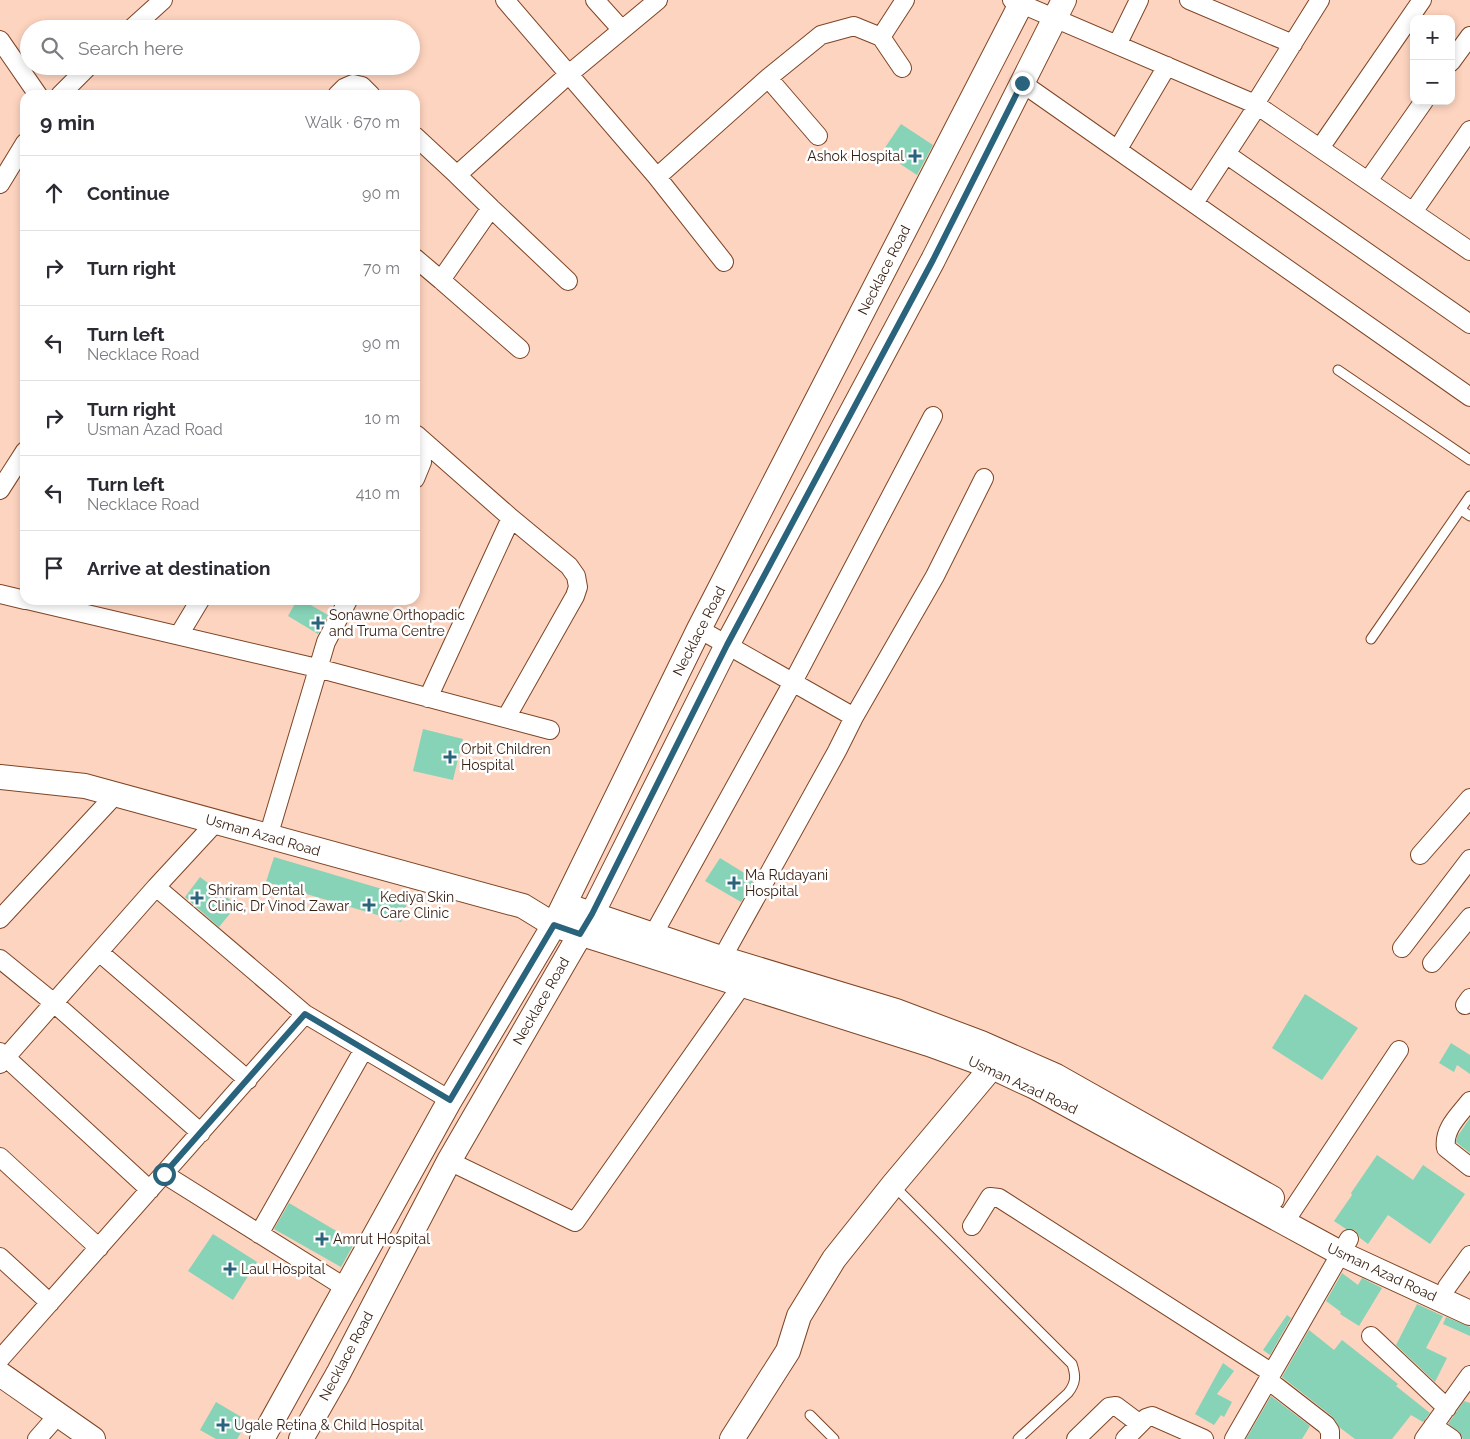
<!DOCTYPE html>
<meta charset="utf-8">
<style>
body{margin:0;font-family:Raleway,sans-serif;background:#f2f2f3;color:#2b2b33}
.controls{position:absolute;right:15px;top:15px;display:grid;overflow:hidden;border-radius:10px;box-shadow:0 2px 8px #0003}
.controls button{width:45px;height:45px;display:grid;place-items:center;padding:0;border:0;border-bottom:1px solid #e1e1e2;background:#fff;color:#2b2b33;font:25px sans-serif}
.stop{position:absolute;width:15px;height:15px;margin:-11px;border:4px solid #29637c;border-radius:50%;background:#fff}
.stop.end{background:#29637c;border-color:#fff;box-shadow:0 1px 5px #0008}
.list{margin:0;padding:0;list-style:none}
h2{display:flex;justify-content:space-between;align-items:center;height:65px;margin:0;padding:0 20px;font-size:21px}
h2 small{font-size:16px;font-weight:400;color:#7c7c81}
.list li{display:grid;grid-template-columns:32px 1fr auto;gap:15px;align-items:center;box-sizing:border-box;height:75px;padding:0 20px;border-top:1px solid #e1e1e2}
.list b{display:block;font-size:19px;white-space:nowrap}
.list p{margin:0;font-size:16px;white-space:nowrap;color:#7c7c81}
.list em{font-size:16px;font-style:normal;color:#7c7c81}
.icon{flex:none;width:28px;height:28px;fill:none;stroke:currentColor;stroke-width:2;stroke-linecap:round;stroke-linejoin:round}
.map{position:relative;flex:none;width:1470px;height:1439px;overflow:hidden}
.search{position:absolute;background:#fff;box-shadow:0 2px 8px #0003;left:20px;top:20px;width:400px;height:55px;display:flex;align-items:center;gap:12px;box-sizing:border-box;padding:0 18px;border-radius:28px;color:#7c7c81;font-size:19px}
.panel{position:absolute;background:#fff;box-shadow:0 2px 8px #0003;left:20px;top:90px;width:400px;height:515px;border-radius:15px}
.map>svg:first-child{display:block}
</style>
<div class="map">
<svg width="1470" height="1439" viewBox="0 0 1470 1439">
<rect width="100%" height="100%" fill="#fdd4bf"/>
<!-- building -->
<path fill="#86d3b7" d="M901,124L933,145L917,175L882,152Z
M297,600H302L328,615L318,634L288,616Z
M423,729L463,739L453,780L413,771Z
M274,857L409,897L401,922L266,882Z
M720,858L754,879L741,902L705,881Z
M200,877L237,905L219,927L185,897Z
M1305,994L1358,1028L1322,1080L1272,1048Z
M1451,1043L1470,1055V1074L1457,1065L1454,1072L1439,1063Z
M1470,1118V1153L1456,1142L1457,1137Z
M1377,1155L1413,1180L1423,1165L1465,1194L1430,1244L1388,1215L1368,1244L1360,1238L1355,1230L1346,1229L1334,1221L1352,1195L1351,1193Z
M289,1203L355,1242L341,1267L274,1229Z
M213,1234L257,1262L233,1300L188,1271Z
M1342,1273L1358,1285L1362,1278L1382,1288L1359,1326L1340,1314L1341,1312L1326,1301Z
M1417,1304L1443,1316L1426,1348L1447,1358L1435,1382L1396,1345Z
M1287,1315L1291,1318L1270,1355L1263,1350Z
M1446,1317L1470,1327V1336L1443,1324Z
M1309,1330L1334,1350L1342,1340L1398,1384L1396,1386L1430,1413L1433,1409L1423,1422L1411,1415L1392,1439H1355L1339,1427L1333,1417L1282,1377Z
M1223,1363L1234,1371L1217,1394L1232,1402L1224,1417L1221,1415L1214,1425L1195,1414Z
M1271,1396L1310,1426L1302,1439H1246Z
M1464,1401L1470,1403V1439H1463L1458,1431L1448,1424Z
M216,1402L248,1421L237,1439H216L200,1430Z"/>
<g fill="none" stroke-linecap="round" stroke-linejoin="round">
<!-- lane casing -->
<g stroke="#7e4525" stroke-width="11">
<path id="lane" d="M1338,370L1470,460
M1461,510L1470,516
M1371,639L1470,496
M893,1185L1072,1364C1076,1376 1076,1383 1068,1393L1018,1439
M810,1415L834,1439"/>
</g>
<!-- street casing -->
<g stroke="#7e4525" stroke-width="20">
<path id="street" d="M505,0L657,177L724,262
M595,0L622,30
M1012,0L1255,104L1470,251
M1189,0L1293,44
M131,29L163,0
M881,37L905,0
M0,40L38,95
M1117,45L1139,0
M1451,62L1470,36
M768,78L818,136
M1022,83L1470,397
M60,95L89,66
M337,95L344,88L353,84L362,86L371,95
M1255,104L1320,0
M415,136L457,175
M1320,148L1422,0
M1118,149L1167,66
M1226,154L1470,324
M657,177L768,78L821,35L854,26L881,37L902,68
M1368,181L1424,101
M0,184L25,143
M1194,203L1258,105
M491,208L568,281
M1413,212L1470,130
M415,258L441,280L491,208L457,175L569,74L658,0
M441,280L520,349
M419,437L511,518L569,566L576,576L578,587L575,596L506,718
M415,479L422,462L419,437L417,435
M0,490L25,451
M0,594L25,600
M27,600L317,668L550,730
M699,629L854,717
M179,635L200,600
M428,698L511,518
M217,821L156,887L305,1014
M268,837L326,642L348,600
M1420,855L1470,798
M0,919L116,794
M653,935L793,682L933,416
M1402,948L1470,859
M99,952L248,1080
M0,959L54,1003L201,1133
M1432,963L1470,917
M716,969L837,751L854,717L935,576L984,478
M1465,1005L1470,998
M0,1052L150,1190
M0,1064L156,887
M1470,1101C1459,1115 1443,1129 1446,1148L1470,1167
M0,1157L99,1248
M449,1161L575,1222L742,985
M164,1174L346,1288
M1284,1223L1399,1050
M972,1226L990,1197L999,1198L1272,1373
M259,1234L364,1049
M0,1257L50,1303
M1447,1287L1470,1255
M1371,1336L1447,1408
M0,1359L305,1014L450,1100
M1268,1380L1326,1425L1330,1431V1439
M1433,1426L1452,1439
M37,1439L58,1415
M1076,1439L1109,1407L1116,1406L1140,1424
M1125,1439L1146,1418L1152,1416L1204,1439
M1234,1439L1349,1239
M1424,1439L1470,1375"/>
</g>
<!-- secondary casing -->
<g stroke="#7e4525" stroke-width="26">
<path id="secondary" d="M0,777L85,786L523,906L554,925L929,1044L992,1067L1037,1088L1342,1254L1470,1313
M577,909L721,958L896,1011L981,1043L1056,1076L1272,1198
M0,1374L93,1439
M262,1439L450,1100L554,925L699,629L1023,0
M301,1439L338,1374L449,1161L592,914L727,645L933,260L1064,0
M732,1439L788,1351L799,1316L834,1259L893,1185L992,1067"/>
</g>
<!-- lane -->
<use href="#lane" stroke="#fff" stroke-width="9"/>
<!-- street -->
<use href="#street" stroke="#fff" stroke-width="18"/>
<!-- secondary -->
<use href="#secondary" stroke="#fff" stroke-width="24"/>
</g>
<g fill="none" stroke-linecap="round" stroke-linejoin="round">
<!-- route -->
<path stroke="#29637c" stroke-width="6" d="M164,1174L305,1014L450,1100L554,925L580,934L592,914L727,645L933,260L1022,83"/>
</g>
<!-- markers -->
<g fill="#29637c" stroke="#fff" stroke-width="2">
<path d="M912.5 148.5h5v5h5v5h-5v5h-5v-5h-5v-5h5z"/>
<path d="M315.5 615.5h5v5h5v5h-5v5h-5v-5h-5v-5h5z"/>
<path d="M447.5 749.5h5v5h5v5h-5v5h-5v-5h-5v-5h5z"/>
<path d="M731.5 875.5h5v5h5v5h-5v5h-5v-5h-5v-5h5z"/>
<path d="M194.5 890.5h5v5h5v5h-5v5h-5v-5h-5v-5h5z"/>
<path d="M366.5 897.5h5v5h5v5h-5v5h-5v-5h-5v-5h5z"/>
<path d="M319.5 1231.5h5v5h5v5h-5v5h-5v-5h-5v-5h5z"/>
<path d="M227.5 1261.5h5v5h5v5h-5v5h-5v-5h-5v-5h5z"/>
<path d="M220.5 1417.5h5v5h5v5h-5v5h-5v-5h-5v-5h5z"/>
</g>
<g text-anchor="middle" stroke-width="5" stroke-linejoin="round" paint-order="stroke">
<!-- poi labels -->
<g font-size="14" fill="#351d0f" stroke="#fff" text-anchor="start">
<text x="904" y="161" text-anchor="end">Ashok Hospital</text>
<text x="329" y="620">Sonawne Orthopadic<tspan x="329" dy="16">and Truma Centre</tspan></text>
<text x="461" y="754">Orbit Children<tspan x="461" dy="16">Hospital</tspan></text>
<text x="745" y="880">Ma Rudayani<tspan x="745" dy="16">Hospital</tspan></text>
<text x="208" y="895">Shriram Dental<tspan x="208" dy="16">Clinic, Dr Vinod Zawar</tspan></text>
<text x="380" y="902">Kediya Skin<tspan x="380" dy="16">Care Clinic</tspan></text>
<text x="333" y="1244">Amrut Hospital</text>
<text x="241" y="1274">Laul Hospital</text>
<text x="234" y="1430">Ugale Retina &amp; Child Hospital</text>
</g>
<!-- street labels -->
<g font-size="14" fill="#351d0f" stroke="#fff">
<text transform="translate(884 270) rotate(-63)" y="5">Necklace Road</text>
<text transform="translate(699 631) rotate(-63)" y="5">Necklace Road</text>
<text transform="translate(263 835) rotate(16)" y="5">Usman Azad Road</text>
<text transform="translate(541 1001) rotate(-60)" y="5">Necklace Road</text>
<text transform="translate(1023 1085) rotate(25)" y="5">Usman Azad Road</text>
<text transform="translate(1382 1272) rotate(25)" y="5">Usman Azad Road</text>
<text transform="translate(346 1356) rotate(-62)" y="5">Necklace Road</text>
</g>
</g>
</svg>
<div class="controls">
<button>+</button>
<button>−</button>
</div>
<div class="stop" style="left:164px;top:1174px"></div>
<div class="stop end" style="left:1022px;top:83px"></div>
<div class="search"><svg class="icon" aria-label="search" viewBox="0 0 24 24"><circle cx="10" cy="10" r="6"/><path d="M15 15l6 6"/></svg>Search here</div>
<section class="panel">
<h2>9 min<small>Walk · 670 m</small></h2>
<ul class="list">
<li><svg class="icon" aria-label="ahead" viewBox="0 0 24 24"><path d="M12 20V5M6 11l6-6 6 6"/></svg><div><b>Continue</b></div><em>90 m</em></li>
<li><svg class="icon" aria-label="right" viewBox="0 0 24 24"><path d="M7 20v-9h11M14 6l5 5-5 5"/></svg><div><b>Turn right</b></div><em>70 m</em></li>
<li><svg class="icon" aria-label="left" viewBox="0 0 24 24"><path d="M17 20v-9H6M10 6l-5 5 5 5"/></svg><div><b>Turn left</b><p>Necklace Road</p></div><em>90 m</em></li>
<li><svg class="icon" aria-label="right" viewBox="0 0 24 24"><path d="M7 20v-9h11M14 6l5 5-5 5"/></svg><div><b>Turn right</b><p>Usman Azad Road</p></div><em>10 m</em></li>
<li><svg class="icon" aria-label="left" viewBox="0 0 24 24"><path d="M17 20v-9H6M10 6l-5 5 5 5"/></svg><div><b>Turn left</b><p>Necklace Road</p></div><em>410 m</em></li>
<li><svg class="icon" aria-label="arrive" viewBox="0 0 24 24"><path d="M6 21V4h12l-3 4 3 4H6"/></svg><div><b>Arrive at destination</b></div></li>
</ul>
</section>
</div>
